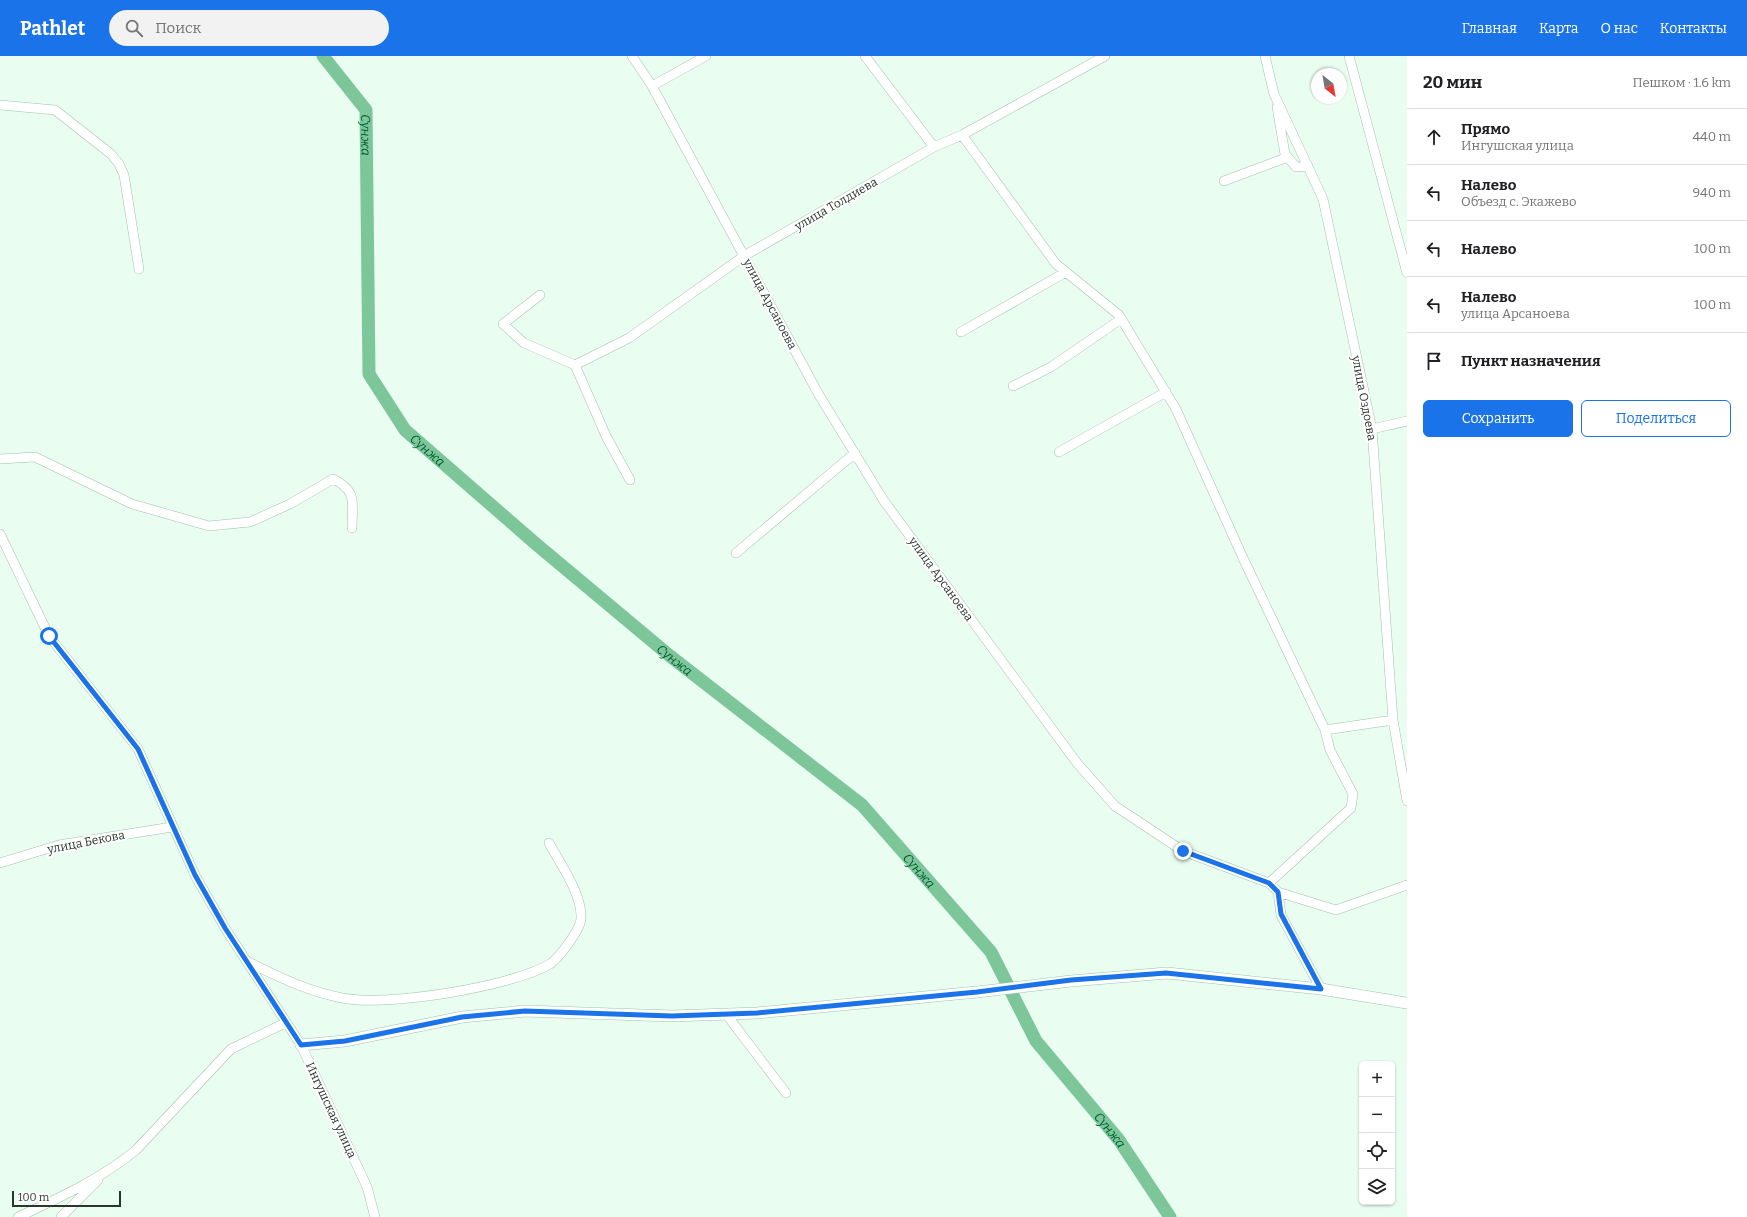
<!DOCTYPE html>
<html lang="ru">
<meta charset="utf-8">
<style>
body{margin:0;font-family:Bitter,serif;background:#f2f2f2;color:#202124}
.controls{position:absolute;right:12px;bottom:12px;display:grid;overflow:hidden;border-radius:6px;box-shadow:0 1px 3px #0004}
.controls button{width:36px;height:36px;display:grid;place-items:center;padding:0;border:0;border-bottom:1px solid #e0e0e0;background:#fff;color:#202124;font:20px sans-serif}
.compass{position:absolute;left:1311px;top:12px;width:36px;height:36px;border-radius:50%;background:#fff;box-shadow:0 1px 3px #0004;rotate:149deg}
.scale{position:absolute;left:12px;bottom:10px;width:109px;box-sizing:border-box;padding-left:4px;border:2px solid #29362d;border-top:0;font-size:11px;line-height:14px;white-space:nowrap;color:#29362d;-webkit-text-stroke:3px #fff;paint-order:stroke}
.stop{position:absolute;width:12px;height:12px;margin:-9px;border:3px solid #1a73e8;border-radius:50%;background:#fff}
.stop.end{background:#1a73e8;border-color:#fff;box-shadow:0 1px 4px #0008}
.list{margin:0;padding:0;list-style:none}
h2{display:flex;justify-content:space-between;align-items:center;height:52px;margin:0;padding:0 16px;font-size:17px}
h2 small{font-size:13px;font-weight:400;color:#757577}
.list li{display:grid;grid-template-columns:26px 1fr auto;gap:12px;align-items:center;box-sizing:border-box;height:56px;padding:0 16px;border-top:1px solid #e0e0e0}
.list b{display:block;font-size:15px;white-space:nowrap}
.list p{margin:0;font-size:13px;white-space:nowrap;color:#757577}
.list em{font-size:13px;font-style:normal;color:#757577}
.actions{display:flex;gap:8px;padding:12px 16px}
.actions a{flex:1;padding:9px 0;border:1px solid #1a73e8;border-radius:6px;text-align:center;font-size:14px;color:#1a73e8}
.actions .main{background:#1a73e8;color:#fff}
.icon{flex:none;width:22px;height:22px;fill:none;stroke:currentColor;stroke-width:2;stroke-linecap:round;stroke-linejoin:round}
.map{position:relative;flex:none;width:1407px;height:1161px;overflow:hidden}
header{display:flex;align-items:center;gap:24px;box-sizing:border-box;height:56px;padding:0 20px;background:#1a73e8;color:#fff}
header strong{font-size:19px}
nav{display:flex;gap:22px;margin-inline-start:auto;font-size:14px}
.search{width:280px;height:36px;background:#f2f2f2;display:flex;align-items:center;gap:10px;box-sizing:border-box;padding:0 14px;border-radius:22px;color:#757577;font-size:15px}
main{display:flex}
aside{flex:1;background:#fff}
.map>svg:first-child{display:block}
</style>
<header>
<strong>Pathlet</strong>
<div class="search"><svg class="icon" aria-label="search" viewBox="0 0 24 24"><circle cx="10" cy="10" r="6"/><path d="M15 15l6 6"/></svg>Поиск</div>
<nav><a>Главная</a><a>Карта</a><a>О нас</a><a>Контакты</a></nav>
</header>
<main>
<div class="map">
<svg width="1407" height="1161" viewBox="0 0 1407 1161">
<rect width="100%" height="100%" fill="#e9fdf0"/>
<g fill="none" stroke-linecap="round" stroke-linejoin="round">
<!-- river -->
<path stroke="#7dc699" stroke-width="13" id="s1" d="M323,0L366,54L369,318L405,374L536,488L670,600L862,749L991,896L1036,985L1119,1084L1170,1161"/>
<!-- minor casing -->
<g stroke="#a1c2ad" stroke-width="10">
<path id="minor" d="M632,0L652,30L819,339L884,445L1077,707L1115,750L1183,795L1269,827L1278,836L1336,854L1407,829
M865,0L934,91
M1265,0L1274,38L1323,143L1372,373L1393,664L1407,745
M1349,0L1407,217
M652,30L706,0
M0,49L55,54L111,98L119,108L124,119L139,213
M1277,51L1285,98L1296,111L1308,110
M962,79L1056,208L1119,259L1176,353L1243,502L1325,674L1393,664
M1224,125L1288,101
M540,239L503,268L524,287L575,309L606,380L630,424
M961,276L1066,216
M575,309L629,282L744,200L934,91L962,79L1105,0
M1013,330L1051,311L1121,263
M1372,373L1407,365
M1059,396L1166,336
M0,403L35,401L132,448L209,470L250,466L290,448L333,423C358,435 352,447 352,472
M0,478L49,580L138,693L195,819L225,872L301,989L367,1131L375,1161
M736,497L855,397
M0,807L59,789L172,771
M1269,827L1351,752L1353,738L1330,694L1325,674
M1278,836L1281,859L1321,933
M247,905C275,920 310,936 342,942C386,951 511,931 550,908C559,902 581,873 581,862C582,838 561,809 549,787
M726,958L786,1037
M18,1161C59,1142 101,1123 136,1094L231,993L285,967
M61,1161L98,1124"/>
</g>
<!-- major casing -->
<g stroke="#a1c2ad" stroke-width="12">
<path id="major" d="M301,989L345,985L462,961L525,955L672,960L757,957L977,936L1071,925L1167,917L1321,933L1407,947"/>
</g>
<!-- minor -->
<use href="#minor" stroke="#fff" stroke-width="9"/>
<!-- major -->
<use href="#major" stroke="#fff" stroke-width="11"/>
</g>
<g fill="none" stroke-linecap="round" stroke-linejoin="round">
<!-- route -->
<path stroke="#1a73e8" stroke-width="5" d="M49,580L138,693L195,819L225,872L301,989L345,985L462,961L525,955L672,960L757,957L977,936L1071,924L1166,917L1321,933L1281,858L1278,836L1269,827L1183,795"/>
</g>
<g text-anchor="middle" stroke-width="4" stroke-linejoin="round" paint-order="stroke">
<!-- street labels -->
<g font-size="12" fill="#29362d" stroke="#fff">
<text transform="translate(836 148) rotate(-30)" y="4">улица Толдиева</text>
<text transform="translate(770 248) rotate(62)" y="4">улица Арсаноева</text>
<text transform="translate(1364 342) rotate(79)" y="4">улица Оздоева</text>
<text transform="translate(941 523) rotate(54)" y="4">улица Арсаноева</text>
<text transform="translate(86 786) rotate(-11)" y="4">улица Бекова</text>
<text transform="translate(331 1054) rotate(65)" y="4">Ингушская улица</text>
</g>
<!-- water labels -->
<g font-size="13" font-style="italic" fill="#005d35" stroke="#fff">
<text dy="5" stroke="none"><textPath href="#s1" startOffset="94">Сунжа</textPath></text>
<text dy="5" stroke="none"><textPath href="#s1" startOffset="430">Сунжа</textPath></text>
<text dy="5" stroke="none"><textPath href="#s1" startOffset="754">Сунжа</textPath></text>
<text dy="5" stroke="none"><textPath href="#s1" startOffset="1078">Сунжа</textPath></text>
<text dy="5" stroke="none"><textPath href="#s1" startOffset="1402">Сунжа</textPath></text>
</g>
</g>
</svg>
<div class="controls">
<button>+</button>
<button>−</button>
<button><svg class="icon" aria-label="locate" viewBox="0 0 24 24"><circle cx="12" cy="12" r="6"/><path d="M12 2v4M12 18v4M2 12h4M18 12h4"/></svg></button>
<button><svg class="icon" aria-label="layers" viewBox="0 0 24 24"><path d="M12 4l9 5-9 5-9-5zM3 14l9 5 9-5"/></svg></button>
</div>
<svg class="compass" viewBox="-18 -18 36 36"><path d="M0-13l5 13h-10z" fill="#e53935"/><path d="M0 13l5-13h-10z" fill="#757577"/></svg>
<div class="scale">100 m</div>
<div class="stop" style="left:49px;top:580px"></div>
<div class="stop end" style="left:1183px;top:795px"></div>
</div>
<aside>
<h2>20 мин<small>Пешком · 1.6 km</small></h2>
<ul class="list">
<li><svg class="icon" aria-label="ahead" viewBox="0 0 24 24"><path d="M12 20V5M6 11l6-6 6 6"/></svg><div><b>Прямо</b><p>Ингушская улица</p></div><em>440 m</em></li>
<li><svg class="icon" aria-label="left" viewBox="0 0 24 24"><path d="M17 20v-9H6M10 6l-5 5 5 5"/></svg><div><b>Налево</b><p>Объезд с. Экажево</p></div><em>940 m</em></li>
<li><svg class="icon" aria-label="left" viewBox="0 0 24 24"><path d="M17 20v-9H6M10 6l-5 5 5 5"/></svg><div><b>Налево</b></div><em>100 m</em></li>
<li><svg class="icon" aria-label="left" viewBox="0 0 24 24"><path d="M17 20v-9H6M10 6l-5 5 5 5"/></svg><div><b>Налево</b><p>улица Арсаноева</p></div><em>100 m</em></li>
<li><svg class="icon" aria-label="arrive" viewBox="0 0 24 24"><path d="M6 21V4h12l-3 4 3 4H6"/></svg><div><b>Пункт назначения</b></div></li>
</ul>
<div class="actions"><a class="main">Сохранить</a><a>Поделиться</a></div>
</aside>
</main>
